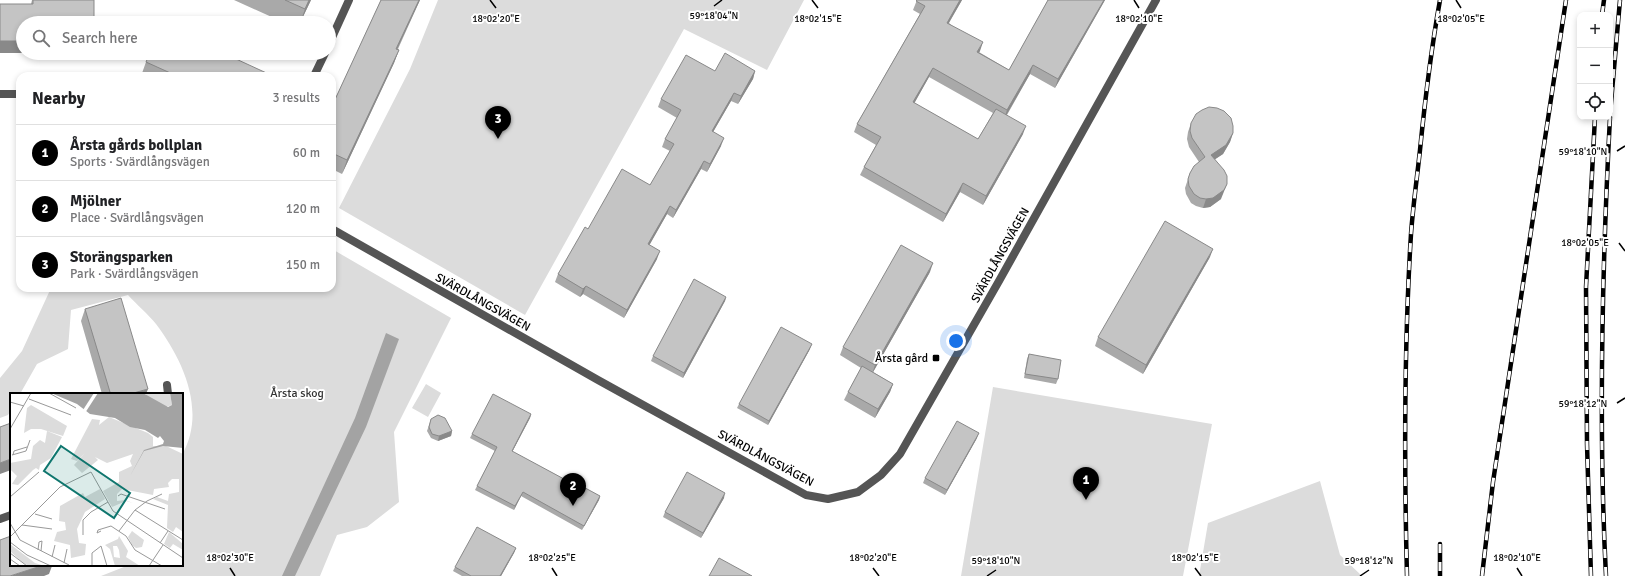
<!DOCTYPE html>
<meta charset="utf-8">
<style>
body{margin:0;font-family:Signika,sans-serif;background:#f2f2f2;color:#202124}
.controls{position:absolute;right:12px;top:12px;display:grid;overflow:hidden;border-radius:8px;box-shadow:0 2px 6px #0003}
.controls button{width:36px;height:36px;display:grid;place-items:center;padding:0;border:0;border-bottom:1px solid #e0e0e0;background:#fff;color:#202124;font:20px sans-serif}
.you{position:absolute;left:956px;top:341px;width:14px;height:14px;margin:-10px;border:3px solid #fff;border-radius:50%;background:#1a73e8;box-shadow:0 0 0 6px #1a73e833}
.badge{display:grid;place-items:center;width:26px;height:26px;border-radius:50%;background:#000;color:#fff;font-size:13px;font-weight:700}
.pin{position:absolute;translate:-50% -33px;filter:drop-shadow(0 1px 2px #0008)}
.pin::after{content:'';position:absolute;top:21px;width:14px;height:12px;background:inherit;clip-path:polygon(0 0,100% 0,50% 100%)}
.list{margin:0;padding:0;list-style:none}
h2{display:flex;justify-content:space-between;align-items:center;height:52px;margin:0;padding:0 16px;font-size:17px}
h2 small{font-size:13px;font-weight:400;color:#757577}
.list li{display:grid;grid-template-columns:26px 1fr auto;gap:12px;align-items:center;box-sizing:border-box;height:56px;padding:0 16px;border-top:1px solid #e0e0e0}
.list b{display:block;font-size:15px;white-space:nowrap}
.list p{margin:0;font-size:13px;white-space:nowrap;color:#757577}
.list em{font-size:13px;font-style:normal;color:#757577}
.icon{flex:none;width:22px;height:22px;fill:none;stroke:currentColor;stroke-width:2;stroke-linecap:round;stroke-linejoin:round}
.map{position:relative;flex:none;width:1625px;height:576px;overflow:hidden}
.search{position:absolute;background:#fff;box-shadow:0 2px 6px #0003;left:16px;top:16px;width:320px;height:44px;display:flex;align-items:center;gap:10px;box-sizing:border-box;padding:0 14px;border-radius:22px;color:#757577;font-size:15px}
.panel{position:absolute;background:#fff;box-shadow:0 2px 6px #0003;left:16px;top:72px;width:320px;height:220px;border-radius:12px}
.map>svg:first-child{display:block}
</style>
<div class="map">
<svg width="1625" height="576" viewBox="0 0 1625 576">
<rect width="100%" height="100%" fill="#fff"/>
<!-- green -->
<path fill="#dcdcdc" d="M438,0H804L767,70L684,29L525,315L339,208L410,69Z
M332,249L451,318L394,432L399,502L367,527L337,535L320,576H101L129,565H182V455C207,411 183,360 156,324C148,314 137,305 128,295L71,310L68,349L37,364L20,394H11V410L8,415L0,418V378L22,351L51,288H332Z
M426,384L441,393L428,417L412,408Z
M993,387L1212,424L1183,576H961Z
M1320,481L1340,555L1362,576H1199L1208,523Z"/>
<!-- water -->
<path fill="#a3a3a3" d="M386,333L399,339L366,427L295,576H282L355,418Z"/>
<g fill="none" stroke-linecap="round" stroke-linejoin="round">
<!-- street -->
<path stroke="#555" stroke-width="8" d="M329,44L349,0
M314,76L325,53
M0,94H20
M332,229L598,380L806,495L828,499L858,492L881,475L900,454L999,281L1156,0
M167,385L168,394
M0,519L11,515"/>
<!-- rail casing -->
<g stroke="#000" stroke-width="4.5">
<path id="rail" d="M1602,15L1604,0
M1610,114L1620,0
M1440,544V576
M1407,576C1404,462 1404,348 1411,234C1413,206 1417,178 1420,150C1425,100 1431,50 1440,0
M1482,576L1493,482L1566,0
M1591,576L1587,444L1586,287L1595,117
M1606,576C1598,423 1602,270 1610,117"/>
</g>
<!-- rail -->
<use href="#rail" stroke="#fff" stroke-width="3" stroke-dasharray="9" stroke-linecap="butt"/>
</g>
<!-- wall -->
<path fill="#a9a9a9" fill-rule="evenodd" d="M32,0H94V23H23V53H32H0V4H31Z
M234,0H311L300,23H285Z
M381,0H420L398,49L399,50L394,63L342,174L332,169V106Z
M917,0H962L949,23L980,51L979,52L1009,70L1048,0H1105L1055,88L1030,74L1007,115L1023,134L983,205L960,192L943,222L860,175L864,167L876,145L854,132L857,124L920,14L913,10ZM929,77L993,113L978,139L914,103Z
M146,62L273,76H141Z
M715,71H755L753,79L738,104L731,101L713,132L721,146L707,172L701,169L673,218L667,214L649,245L657,259L624,318L583,294L580,297L555,282L558,274L588,229L650,185L670,151L662,147L665,139L677,118L658,107L661,99Z
M1191,123L1233,133L1230,142L1223,154L1215,159L1221,199L1210,207L1203,208L1196,206L1191,203L1186,194L1185,188L1190,173L1199,162L1189,147L1187,139L1188,132Z
M1210,257L1143,374L1095,346L1098,337Z
M930,272L873,372L893,384L890,392L875,418L844,400L848,392L861,368L840,355L843,347Z
M726,297L725,301L683,378L651,361L653,356Z
M85,309L146,394H102L81,321Z
M810,349L768,425L737,408L739,404Z
M1029,354L1058,379L1056,384L1024,378L1027,359Z
M531,414L530,418L512,452L564,479L600,496L599,500L582,530L521,496L514,510L475,490L477,486L495,451L470,438L472,434Z
M431,419L452,431L451,436L438,441L431,438L427,431Z
M977,438L945,495L923,483L925,478Z
M724,498L701,538L663,517L665,512Z
M516,548L514,553L501,576H462L453,571L455,567Z"/>
<!-- shaded-wall -->
<path fill="#898989" d="M309,0H311L300,23L305,9Z
M419,0H420L391,62L396,49Z
M960,0H962L944,31L947,23Z
M1104,0H1105L1055,88L1058,79Z
M0,41H23V53H32H0Z
M983,42L980,51L974,60L977,52Z
M399,50L394,63L342,174L347,160Z
M1033,65L1030,74L1004,119L1007,110Z
M933,68L929,77L910,111L913,102Z
M755,71L753,79L738,104L741,96Z
M734,93L731,101L709,139L712,131Z
M1026,126L1023,134L983,205L986,196Z
M1233,133L1230,142L1223,154L1208,164L1211,155Z
M724,138L721,146L707,172L710,164Z
M704,161L701,169L673,218L676,210Z
M963,183L960,192L943,222L946,214Z
M1227,184L1221,199L1210,207L1203,208L1206,199Z
M670,206L667,214L645,253L648,244Z
M1213,249L1210,257L1143,374L1146,365Z
M660,251L657,259L624,318L627,310Z
M933,263L930,272L872,374L875,365Z
M586,286L583,294L580,297L583,289Z
M726,297L725,301L683,378L684,373Z
M812,344L810,349L768,425L769,421Z
M893,384L890,392L875,418L878,409Z
M148,389L146,394H130Z
M531,414L530,418L510,456L512,451Z
M452,431L451,436L438,441L439,436Z
M979,433L977,438L945,495L947,490Z
M11,459V470L0,474V463Z
M523,492L514,510L515,506Z
M725,493L724,498L701,538L703,533Z
M600,496L599,500L582,530L584,526Z
M516,548L514,553L501,576H500Z
M44,565H56L52,566L49,574L44,576H10Z"/>
<!-- building -->
<path fill="#c4c4c4" stroke="#898989" d="M33,0H94V23H23V41H0V4H33Z
M285,0H309L305,9Z
M381,0H419L396,49L399,50L347,160L332,153V106Z
M917,0H960L947,23L983,42L977,52L1009,70L1048,0H1104L1058,79L1033,65L1007,110L933,68L913,102L978,139L996,109L1026,126L986,196L963,183L946,214L864,167L881,137L857,124L925,6L916,1Z
M150,53H223L273,76H177L146,62Z
M725,53L755,71L741,96L734,93L712,131L724,138L710,164L704,161L676,210L670,206L648,244L660,251L627,310L586,286L583,289L558,274L585,227L588,229L622,169L650,185L674,144L665,139L681,110L661,99L686,55L715,71Z
M1209,107L1217,108L1224,111L1231,118L1233,126V133L1226,145L1211,155L1224,170L1227,176V184L1224,190L1213,198L1206,199L1200,198L1194,194L1189,186L1188,179L1190,173L1194,166L1205,157L1192,138L1190,131L1191,123L1196,114L1202,110Z
M1165,221L1213,249L1146,365L1098,337Z
M901,245L933,263L875,365L843,347Z
M694,279L726,297L684,373L653,356Z
M121,298L148,389L130,394H104L110,392L85,309Z
M781,327L812,344L769,421L739,404Z
M1029,354L1061,360L1058,379L1025,374Z
M862,366L893,384L878,409L848,392Z
M493,394L531,414L512,451L564,479L565,477L600,496L584,526L523,492L515,506L477,486L497,447L472,434Z
M438,415L445,418L452,431L439,436L432,434L429,427L431,419Z
M957,421L979,433L947,490L925,478Z
M11,423V459L0,463V427Z
M687,472L725,493L703,533L665,512Z
M477,527L516,548L500,576H471L455,567Z
M11,536V565H44L10,576H0V540Z
M719,558L752,576H709Z"/>
<!-- ticks -->
<path fill="none" stroke="#000" stroke-width="1.5" d="M490,0L496,8M812,0L818,8M1134,0L1139,8M1456,0L1461,8M714,6L722,0M1617,151L1625,146M1619,243L1625,251M1617,403L1625,398M230,568L235,576M552,568L557,576M873,568L879,576M1195,568L1201,576M1517,568L1522,576M987,576L996,570M1360,576L1369,570"/>
<!-- markers -->
<rect fill="#000" stroke="#fff" stroke-width="1.5" x="932" y="354" width="8" height="8" rx="2"/>
<g text-anchor="middle" stroke-width="4" stroke-linejoin="round" paint-order="stroke">
<!-- street labels -->
<g font-size="12" fill="#000" stroke="#fff">
<text transform="translate(1000 255) rotate(-61)" y="4">SVÄRDLÅNGSVÄGEN</text>
<text transform="translate(483 302) rotate(29)" y="4">SVÄRDLÅNGSVÄGEN</text>
<text transform="translate(766 458) rotate(28)" y="4">SVÄRDLÅNGSVÄGEN</text>
</g>
<!-- poi labels -->
<g font-size="12" fill="#000" stroke="#fff" text-anchor="end">
<text x="928" y="362">Årsta gård</text>
</g>
<!-- park labels -->
<g font-size="12" fill="#333" stroke="#fff">
<text x="297" y="397">Årsta skog</text>
</g>
</g>
<!-- overview -->
<g transform="translate(10 393)">
<rect width="173" height="173" fill="#fff"/>
<path d="M135,0H160L162,12L156,14L137,4ZM21,12L57,33L53,43L31,36H21L14,40L17,15ZM99,24L138,40L143,44V53H156L173,61V139L166,134L163,139L157,135L158,112L143,106L147,104L158,108L159,101L169,99V86H162L158,90L159,94L144,96L143,102L112,96L107,101V108L115,107L123,110L116,108L102,114L93,98L109,89V79L122,73L120,68L123,61L97,70L85,64L88,67L72,80L64,72L75,60L67,68L61,66L82,26L90,27L89,32ZM37,38L52,44L41,65L30,72L29,77L26,75L23,77L8,92L2,91L7,83L0,76V70L21,66L23,53L30,47L35,50ZM90,96L95,106L75,119L67,136L69,150L76,151L75,162L61,165L60,152L44,148L47,139L56,137L55,129L49,128L50,113L73,100L75,104ZM122,138L134,147L132,154L126,155L122,152L118,144ZM159,139L173,151V157L163,151L160,155L154,151ZM109,143L118,158L116,164L130,173H105L100,156L95,152L108,146ZM103,153H107L109,157L110,165L104,164ZM0,151L25,170L35,173H19L13,170L0,158Z" fill="#dcdcdc" fill-rule="evenodd"/>
<path d="M41,0H133L158,14L162,12L160,0H173V55L153,53L134,58L120,83L97,99L120,83L134,57L153,51L154,48L150,43L148,45L135,37L120,34L105,25L80,21L67,11Z" fill="#a3a3a3"/>
<path d="M84,0H88L75,20L73,17Z" fill="#fff"/>
<path fill="none" stroke="#999" stroke-width="1" d="M39,0L66,15M19,6L61,22M0,9L14,13M0,36L21,0M2,62L16,58L20,47M3,62L4,58L17,54M108,103L111,101L155,116M0,104L29,79M125,117L173,147M25,121L42,126M0,130L10,147L59,172M12,132L42,136M91,138L87,140L88,137L101,133L116,143L125,157L152,173M109,138L125,117L137,108L152,101M73,142V127L81,119L98,109M0,144L50,94L81,79L103,118L173,165M0,149L17,162L41,173M150,150L158,138M28,157L29,149L32,148L31,158M0,160L17,173M42,164L45,152M0,166L10,173M54,170L57,156M82,173V160L91,153L97,173M139,173L153,152"/>
<path fill="#0f766e" fill-opacity="0.15" stroke="#0f766e" stroke-width="2" d="M51,53L120,100L104,125L34,78Z"/>
<rect width="173" height="173" fill="none" stroke="#000" stroke-width="2"/>
</g>
<g font-size="10" text-anchor="middle" fill="#000" stroke="#fff" stroke-width="4" stroke-linejoin="round" paint-order="stroke">
<text x="714" y="19">59°18'04"N</text>
<text x="496" y="22">18°02'20"E</text>
<text x="818" y="22">18°02'15"E</text>
<text x="1139" y="22">18°02'10"E</text>
<text x="1461" y="22">18°02'05"E</text>
<text x="1583" y="155">59°18'10"N</text>
<text x="1585" y="246">18°02'05"E</text>
<text x="1583" y="407">59°18'12"N</text>
<text x="230" y="561">18°02'30"E</text>
<text x="552" y="561">18°02'25"E</text>
<text x="873" y="561">18°02'20"E</text>
<text x="1195" y="561">18°02'15"E</text>
<text x="1517" y="561">18°02'10"E</text>
<text x="996" y="564">59°18'10"N</text>
<text x="1369" y="564">59°18'12"N</text>
</g>
</svg>
<div class="controls">
<button>+</button>
<button>−</button>
<button><svg class="icon" aria-label="locate" viewBox="0 0 24 24"><circle cx="12" cy="12" r="6"/><path d="M12 2v4M12 18v4M2 12h4M18 12h4"/></svg></button>
</div>
<div class="you"></div>
<div class="pin badge" style="left:1086px;top:500px">1</div>
<div class="pin badge" style="left:573px;top:506px">2</div>
<div class="pin badge" style="left:498px;top:139px">3</div>
<div class="search"><svg class="icon" aria-label="search" viewBox="0 0 24 24"><circle cx="10" cy="10" r="6"/><path d="M15 15l6 6"/></svg>Search here</div>
<section class="panel">
<h2>Nearby<small>3 results</small></h2>
<ul class="list">
<li><span class="badge">1</span><div><b>Årsta gårds bollplan</b><p>Sports · Svärdlångsvägen</p></div><em>60 m</em></li>
<li><span class="badge">2</span><div><b>Mjölner</b><p>Place · Svärdlångsvägen</p></div><em>120 m</em></li>
<li><span class="badge">3</span><div><b>Storängsparken</b><p>Park · Svärdlångsvägen</p></div><em>150 m</em></li>
</ul>
</section>
</div>
